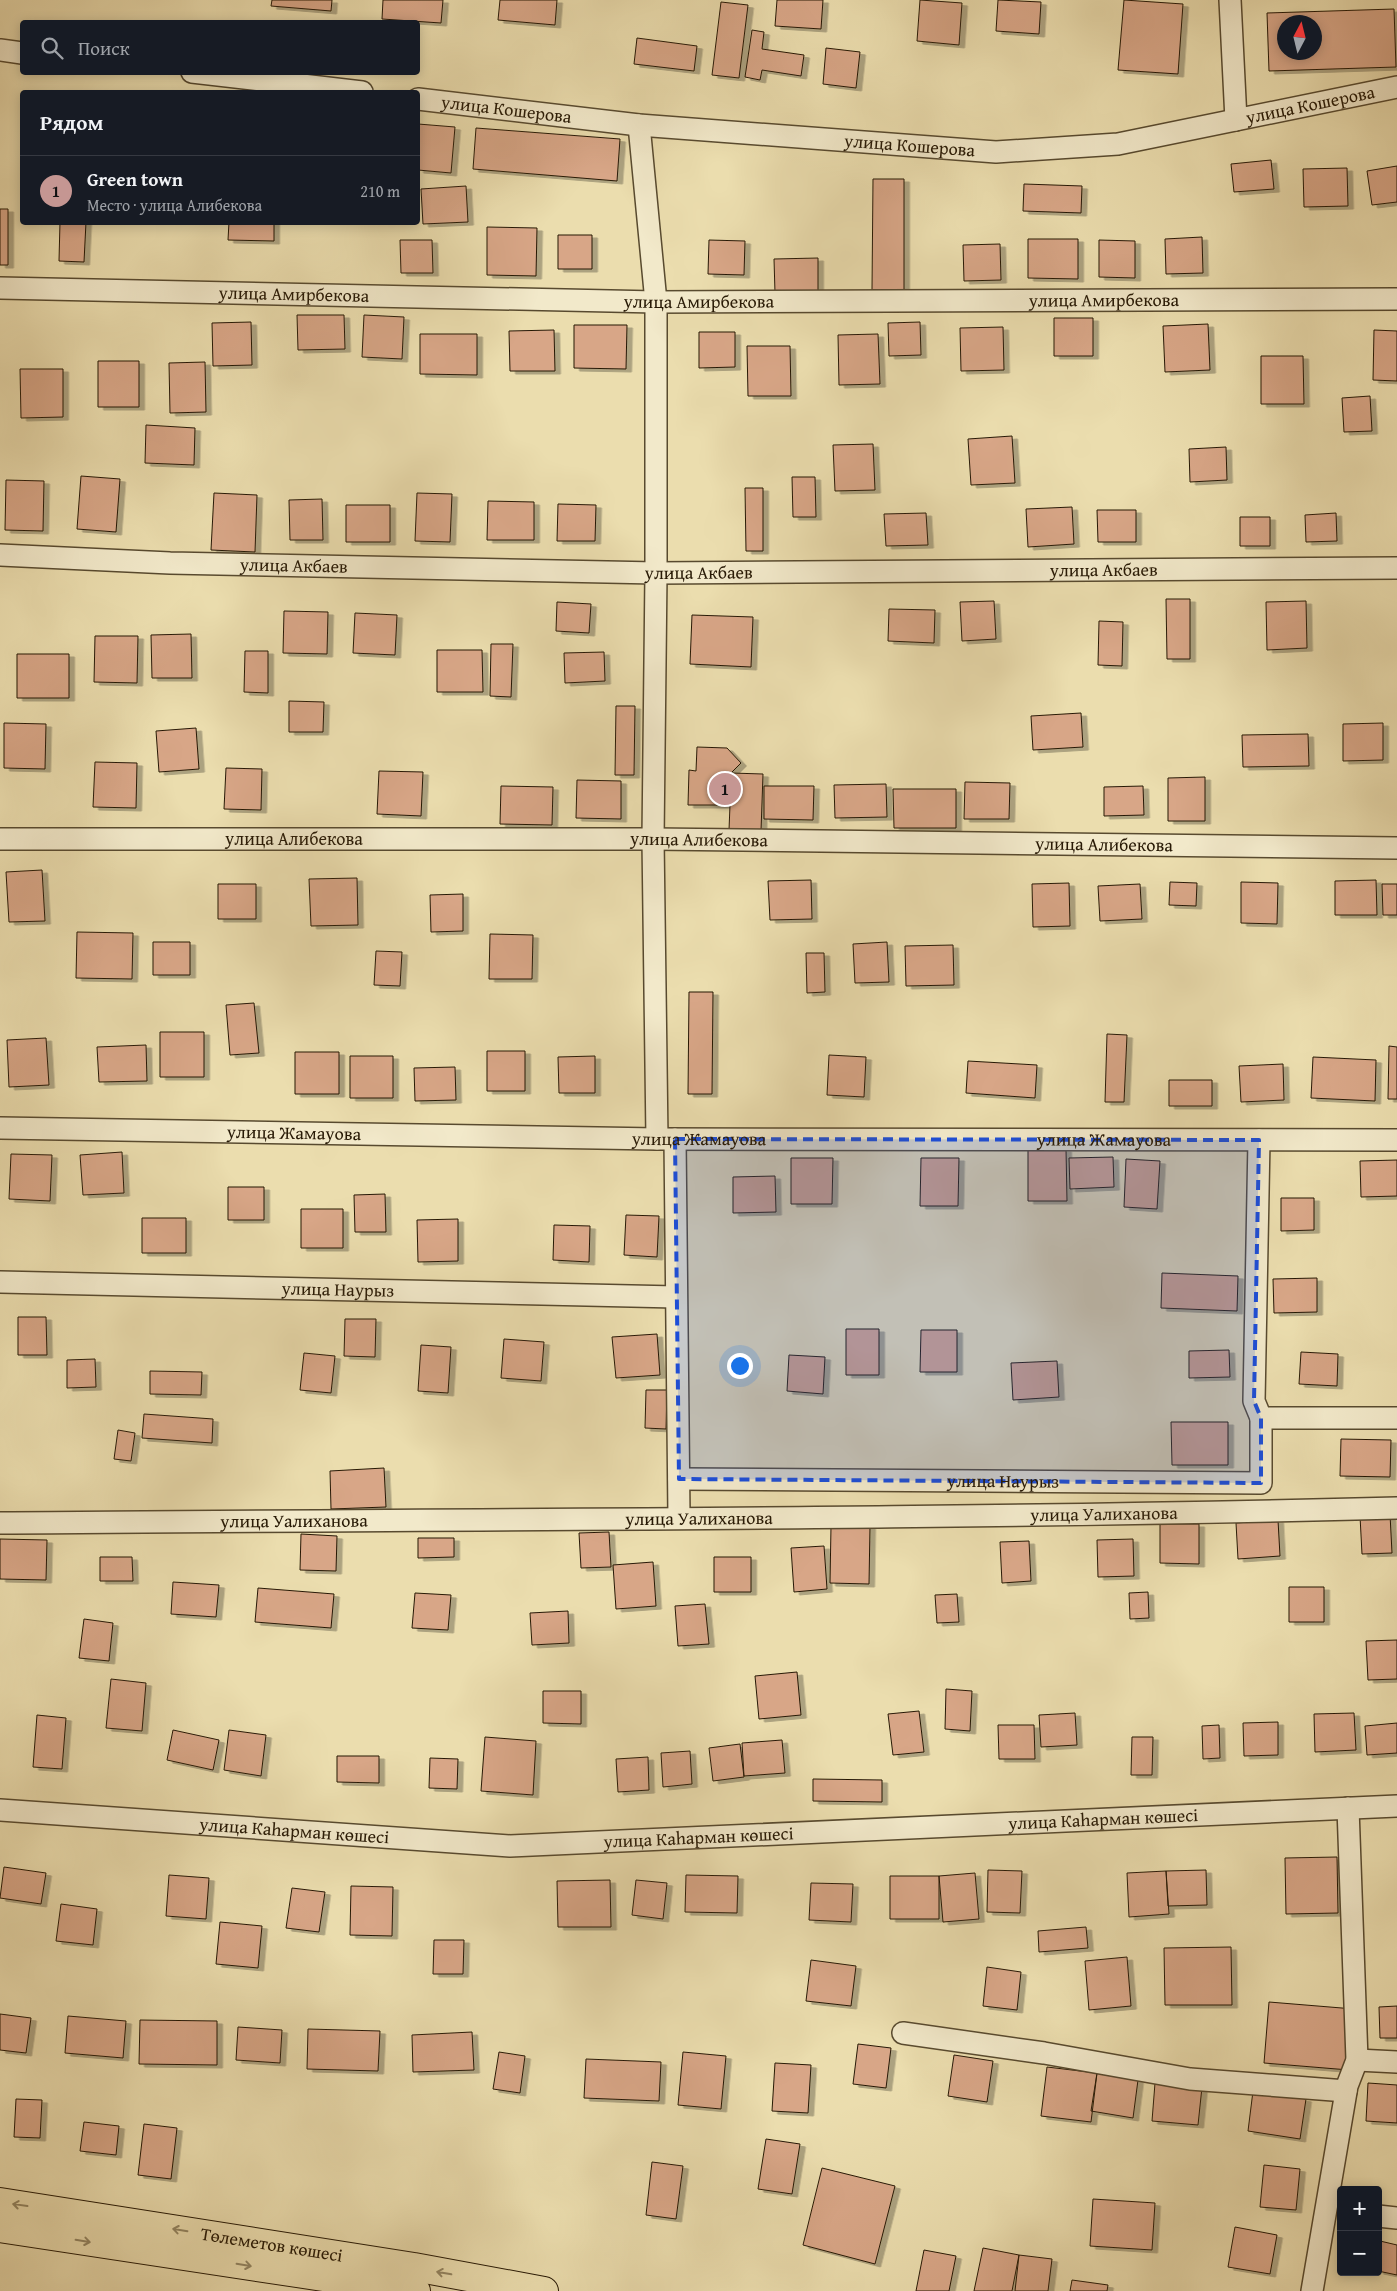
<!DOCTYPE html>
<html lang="ru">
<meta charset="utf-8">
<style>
body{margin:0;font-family:"Gentium Book Plus",serif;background:#20242c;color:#f1f3f6}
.controls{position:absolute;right:15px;bottom:15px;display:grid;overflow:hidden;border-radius:5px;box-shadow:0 2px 12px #0003}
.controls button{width:45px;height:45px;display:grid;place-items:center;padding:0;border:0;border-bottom:1px solid #363941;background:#171b24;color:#f1f3f6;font:25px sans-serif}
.compass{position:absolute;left:1277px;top:15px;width:45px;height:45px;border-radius:50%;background:#171b24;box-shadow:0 2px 12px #0003;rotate:7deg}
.you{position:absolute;left:739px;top:1365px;width:18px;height:18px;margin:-12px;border:4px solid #fff;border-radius:50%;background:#1a73e8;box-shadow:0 0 0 8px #1a73e833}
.badge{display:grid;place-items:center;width:32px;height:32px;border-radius:50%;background:#c59692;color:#111;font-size:16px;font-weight:700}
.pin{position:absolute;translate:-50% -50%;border:2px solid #fff;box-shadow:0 1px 5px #0006}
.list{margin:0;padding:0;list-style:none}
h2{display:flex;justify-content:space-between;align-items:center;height:65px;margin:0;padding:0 20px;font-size:21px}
h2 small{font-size:16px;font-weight:400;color:#9ea1a6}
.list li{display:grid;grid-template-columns:32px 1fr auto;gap:15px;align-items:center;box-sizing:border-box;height:70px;padding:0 20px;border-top:1px solid #363941}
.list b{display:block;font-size:19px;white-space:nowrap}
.list p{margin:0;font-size:16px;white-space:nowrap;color:#9ea1a6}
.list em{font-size:16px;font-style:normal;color:#9ea1a6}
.icon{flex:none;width:28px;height:28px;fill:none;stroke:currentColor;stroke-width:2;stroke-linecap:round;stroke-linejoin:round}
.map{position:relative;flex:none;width:1397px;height:2291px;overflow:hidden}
.search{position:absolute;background:#171b24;box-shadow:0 2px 12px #0003;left:20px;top:20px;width:400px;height:55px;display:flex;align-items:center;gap:12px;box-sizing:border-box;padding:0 18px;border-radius:5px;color:#9ea1a6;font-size:19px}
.panel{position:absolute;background:#171b24;box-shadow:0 2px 12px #0003;left:20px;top:90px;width:400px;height:135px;border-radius:5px}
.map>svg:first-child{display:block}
</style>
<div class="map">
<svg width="1397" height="2291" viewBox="0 0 1397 2291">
<defs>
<filter id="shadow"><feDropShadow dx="5.5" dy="3" stdDeviation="0" flood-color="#0004"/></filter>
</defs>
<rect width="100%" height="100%" fill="#ebddae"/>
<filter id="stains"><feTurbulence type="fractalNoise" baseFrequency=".004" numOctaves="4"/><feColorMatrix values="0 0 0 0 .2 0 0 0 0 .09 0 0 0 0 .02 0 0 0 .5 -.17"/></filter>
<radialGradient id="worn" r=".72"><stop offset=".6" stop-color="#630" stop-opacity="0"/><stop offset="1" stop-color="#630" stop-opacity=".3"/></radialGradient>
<!-- building -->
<path fill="#d8a687" stroke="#271905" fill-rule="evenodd" filter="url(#shadow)" d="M272,0H332L331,11L271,6Z
M383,0H443L441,23L382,19Z
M500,0H557L555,25L498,20Z
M777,0H823L821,29L775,26Z
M920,0L962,3L959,45L917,41Z
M998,0L1041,2L1039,34L996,31Z
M1124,0L1183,4L1178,74L1118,70Z
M721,2L748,5L739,78L712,75Z
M1394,9L1396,67L1269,71L1267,13ZM1284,22H1314V52H1284Z
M752,30L764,32L762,49L804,55L801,76L762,70L760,80L745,77Z
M637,38L697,46L694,71L634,64Z
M826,48L860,52L856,88L823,84Z
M418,124L455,127L451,173L418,170Z
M476,128L620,139L617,181L473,169Z
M1271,160L1274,189L1234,192L1231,164Z
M1397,166V202L1372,205L1367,171Z
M1347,168L1348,206L1304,207L1303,169Z
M873,179H904V291L872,290Z
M1024,184L1082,186L1081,213L1023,211Z
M466,186L468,222L423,224L421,189Z
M0,209H8V265H0Z
M60,222H86L84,262L59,261Z
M229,222H274V241L228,240Z
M487,227L537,228L536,276L487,275Z
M558,235H592V269H558Z
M1202,237L1203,273L1166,274L1165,239Z
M1028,239H1078V279L1028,278Z
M400,240H432L433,273H401Z
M709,240L745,241L744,275L708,274Z
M1099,240L1135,241V278L1099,277Z
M1000,244L1001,280L964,281L963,245Z
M818,258V292L775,293L774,259Z
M297,315H344L345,349L298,350Z
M364,315L404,317L402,359L362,357Z
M1054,318H1093V356H1054Z
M251,322L252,365L213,366L212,323Z
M920,322L921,355L889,356L888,323Z
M1208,324L1210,370L1165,372L1163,326Z
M574,325H627L626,369L574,368Z
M1003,327L1004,370L961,371L960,328Z
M554,330L555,371H510L509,331Z
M1374,330L1397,331V381L1373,380Z
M699,332H735V367L699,368Z
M420,334H477V375L420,374Z
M878,334L880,384L839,385L838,335Z
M747,346H790L791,396H748Z
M1261,356H1303L1304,404H1261Z
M98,361H139V407H98Z
M205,362L206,412L170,413L169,363Z
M20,369H63V417L21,418Z
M1370,396L1372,431L1344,432L1342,398Z
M146,425L195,428L194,465L145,463Z
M1012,436L1015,483L971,485L968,439Z
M873,444L875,490L835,491L833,445Z
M1226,447L1227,480L1190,482L1189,449Z
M81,476L120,479L116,532L77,529Z
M792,477H815L816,517H793Z
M6,480L44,481L43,531L5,530Z
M745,488H763V551H746Z
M214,493L257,495L255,552L211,550Z
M417,493L452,494L450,542L415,541Z
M322,499L323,540H290L289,500Z
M488,501L534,502V540H487Z
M558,504L596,505L595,541H557Z
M346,505H390V542H346Z
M1072,507L1074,544L1028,547L1026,509Z
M1097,510H1136V542H1098Z
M926,513L928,545L886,546L884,514Z
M1336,513L1337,541L1306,542L1305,515Z
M1240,517H1270V546H1240Z
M1166,599H1190V659H1167Z
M994,601L996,639L962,641L960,602Z
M1306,601L1307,648L1267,650L1266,602Z
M557,602L591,604L589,633L556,631Z
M889,609L935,610L934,643L888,641Z
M284,611L328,612L327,654L283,653Z
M355,613L397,615L395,655L353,653Z
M692,615L753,617L751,667L690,664Z
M1099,621L1123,622L1122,666L1098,665Z
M191,634L192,678H152L151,635Z
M95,636H138L137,683L94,682Z
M491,644H513L511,697L490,696Z
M437,650H482L483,692H437Z
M245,651H268V693L244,692Z
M604,652L605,681L565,683L564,653Z
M17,654H69V698H17Z
M289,701L324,702L323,732H289Z
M616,706H635L634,775H615Z
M1081,713L1083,747L1033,750L1031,716Z
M4,723L46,724L45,769L4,768Z
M1383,723V760L1343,761V724Z
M196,728L199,769L159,772L156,731Z
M1308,734L1309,766L1243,767L1242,735Z
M697,747L727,748L741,763L731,773L763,774L761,831L729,830L730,805H688L689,770L696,771Z
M95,762L137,763L136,808L93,807Z
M226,768L262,769L261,810L224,809Z
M379,771L423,772L421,816L377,814Z
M1205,777V821H1168V778Z
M577,780L621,781V819L576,818Z
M965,782L1010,783L1009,819H964Z
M886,784L887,817L835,818L834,785Z
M501,786L553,787L552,825L500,824Z
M764,786H814L813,820L764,819Z
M1143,786L1144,815L1104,816V787Z
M893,789H956V828H894Z
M42,870L45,921L9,922L6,872Z
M357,878L358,925L311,926L309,879Z
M811,880L812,919L770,920L768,881Z
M1376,880L1377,915H1335V881Z
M1170,882L1197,883L1196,906L1169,905Z
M1241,882L1278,883L1277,924L1241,923Z
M1069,883L1070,926L1033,927L1032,884Z
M218,884H256V919H218Z
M1140,884L1142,919L1100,921L1098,886Z
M1382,884H1397V915H1383Z
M463,894V931L431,932L430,895Z
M77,932L133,933L132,979L76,978Z
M490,934L533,935L532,979H489Z
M153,942H190V975H153Z
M887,942L889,982L855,983L853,944Z
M953,945L954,985L906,986L905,946Z
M376,951L402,952L400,986L374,985Z
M806,953H824L825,992L807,993Z
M689,992H713L712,1094H688Z
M254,1003L259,1053L230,1055L226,1005Z
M160,1032H204V1077H160Z
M1107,1034L1127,1035L1124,1102H1105Z
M46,1038L49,1085L9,1087L7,1040Z
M146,1045L147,1081L99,1082L97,1047Z
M1389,1046L1397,1047V1099H1388Z
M487,1051H525V1091H487Z
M295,1052H339V1094H295Z
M829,1055L866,1057L864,1097L827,1095Z
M350,1056H393V1098H350Z
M595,1056V1093H559L558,1057Z
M1313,1057L1376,1060L1375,1101L1311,1098Z
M968,1061L1037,1065L1035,1098L966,1093Z
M1283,1064L1284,1100L1241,1102L1239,1066Z
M455,1067L456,1100L415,1101L414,1068Z
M1169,1080H1212V1106H1169Z
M1028,1149H1066L1067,1201H1028Z
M122,1152L124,1193L83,1195L80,1155Z
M11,1154L52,1155L50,1201L9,1199Z
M1113,1157L1114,1187L1070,1189L1069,1158Z
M791,1158H833L832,1204H791Z
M921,1158H959L958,1206H920Z
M1126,1159L1160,1161L1157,1209L1124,1207Z
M1397,1160V1196L1361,1197L1360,1161Z
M775,1176L776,1212L733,1213V1177Z
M228,1187H264V1220H228Z
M385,1194L386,1232H355L354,1195Z
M1281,1198H1314V1230L1281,1231Z
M301,1209H343V1248H301Z
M626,1215L659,1216L657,1257L624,1255Z
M142,1218H186V1253H142Z
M458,1219V1261L418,1262L417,1220Z
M554,1225L590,1226L589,1262L553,1260Z
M1162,1273L1238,1276L1237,1311L1161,1308Z
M1317,1278V1312L1274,1313L1273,1279Z
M18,1317H46L47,1355H18Z
M345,1319H376L375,1357L344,1356Z
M846,1329H879V1375H846Z
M921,1330H957V1372H920Z
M657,1334L660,1375L616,1378L612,1337Z
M504,1339L544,1342L541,1381L501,1378Z
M421,1345L451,1347L448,1393L418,1391Z
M1229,1350L1230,1377L1189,1378V1351Z
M1301,1352L1338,1354L1337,1386L1299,1384Z
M304,1353L335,1356L331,1393L300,1390Z
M789,1355L825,1357L823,1394L787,1391Z
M95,1359L96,1387L67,1388V1360Z
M1057,1361L1059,1397L1013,1400L1011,1363Z
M150,1371L202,1372L201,1395L150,1394Z
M646,1390H667L666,1429L645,1428Z
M144,1414L213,1419L212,1443L142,1438Z
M1171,1422H1228V1465H1172Z
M118,1430L135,1433L131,1461L114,1459Z
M1341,1439L1391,1440L1390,1477L1340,1476Z
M384,1468L386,1507L331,1509L330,1471Z
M1390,1514L1392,1553L1362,1554L1360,1516Z
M1278,1520L1280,1556L1238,1559L1236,1523Z
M1160,1524H1199V1564L1160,1563Z
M831,1526H870L869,1584L830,1583Z
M609,1532L611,1567L581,1568L579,1533Z
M301,1534L337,1536L336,1571L300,1570Z
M418,1538H454V1557L418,1558Z
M0,1539L47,1540L46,1580L0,1579Z
M1133,1539L1134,1576L1098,1577L1097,1540Z
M1029,1541L1031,1581L1002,1583L1000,1542Z
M824,1546L827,1589L794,1592L791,1548Z
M100,1557H132L133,1581H100Z
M714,1557H751V1592H714Z
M653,1562L656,1606L616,1609L613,1565Z
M173,1582L219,1585L216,1617L171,1614Z
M1289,1587H1324V1622H1289Z
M258,1588L334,1594L331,1628L255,1622Z
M1148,1592L1149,1618L1130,1619L1129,1593Z
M415,1593L451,1595L448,1630L412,1628Z
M957,1594L959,1622L937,1623L935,1595Z
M705,1604L709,1644L678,1646L675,1606Z
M568,1611L569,1643L532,1645L530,1613Z
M84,1619L113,1623L109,1661L79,1658Z
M1397,1640V1679L1368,1680L1366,1641Z
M797,1672L801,1715L759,1719L755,1676Z
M111,1679L146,1683L142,1731L106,1728Z
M946,1689L972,1691L970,1731L945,1729Z
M543,1691H581V1724L543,1723Z
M919,1711L924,1752L893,1755L888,1714Z
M1075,1713L1077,1745L1041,1747L1039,1715Z
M1354,1713L1356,1750L1315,1752L1314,1714Z
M37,1715L66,1718L62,1769L33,1767Z
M1278,1722V1755L1244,1756L1243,1723Z
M1397,1723V1753L1367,1755L1365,1726Z
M998,1725H1034L1035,1759H999Z
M1219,1725L1220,1758L1203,1759L1202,1726Z
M173,1730L219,1740L213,1770L167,1760Z
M229,1730L266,1735L261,1776L224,1770Z
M485,1737L536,1741L533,1795L481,1791Z
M1132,1737H1153L1152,1775H1131Z
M782,1740L785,1773L744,1776L742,1743Z
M740,1744L744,1777L713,1781L709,1748Z
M690,1751L692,1784L663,1787L661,1753Z
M337,1756H379V1783L337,1782Z
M648,1757L649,1790L618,1792L616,1759Z
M430,1758L458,1759L457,1789L429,1788Z
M813,1779L882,1780V1802L813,1801Z
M1337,1857L1338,1913L1286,1914L1285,1858Z
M4,1867L46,1873L41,1904L0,1898Z
M988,1870L1022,1871L1020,1913L987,1912Z
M1206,1870L1207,1905L1168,1906L1166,1871Z
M1166,1871L1169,1914L1129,1917L1127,1873Z
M975,1873L979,1919L943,1922L939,1876Z
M169,1875L209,1878L206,1919L166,1916Z
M686,1875L738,1876L737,1913L685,1912Z
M890,1876H939V1919H890Z
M610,1880L611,1927H558L557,1881Z
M636,1880L667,1883L663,1919L632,1915Z
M811,1883L853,1884L851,1922L809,1920Z
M351,1886L393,1887L392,1936L350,1935Z
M292,1888L325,1892L319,1932L286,1928Z
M61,1904L97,1909L93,1945L56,1941Z
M220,1922L262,1926L258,1968L216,1964Z
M1086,1927L1088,1948L1039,1952L1038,1931Z
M434,1940H464L463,1974H433Z
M1231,1947L1232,2005H1165L1164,1948Z
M1127,1957L1131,2006L1089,2010L1085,1961Z
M811,1960L856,1966L851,2006L806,2001Z
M987,1967L1021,1972L1017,2010L983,2006Z
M1269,2002L1354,2009L1349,2070L1264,2063Z
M1397,2006V2038H1380L1379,2007Z
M0,2014L31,2018L26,2053L0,2050Z
M68,2016L126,2021L123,2058L65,2053Z
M140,2020L217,2021V2065L139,2064Z
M238,2027L282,2030L280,2063L236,2060Z
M308,2029L380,2031L378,2071L307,2069Z
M472,2032L474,2070L413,2072L412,2035Z
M858,2044L891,2048L886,2088L853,2084Z
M499,2052L525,2056L520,2093L493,2089Z
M683,2052L726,2056L721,2109L678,2105Z
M954,2055L993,2061L987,2102L948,2096Z
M586,2059L661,2062L659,2101L584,2098Z
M775,2063L811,2065L808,2113L772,2111Z
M1047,2067L1097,2073L1091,2122L1041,2116Z
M1097,2073L1138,2080L1133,2118L1091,2111Z
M1155,2083L1202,2087L1198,2125L1152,2121Z
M1368,2083L1397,2085V2123L1366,2121Z
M1253,2091L1306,2099L1300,2139L1248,2131Z
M16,2099L42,2100L40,2138L14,2137Z
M84,2122L119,2126L116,2155L80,2151Z
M144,2124L177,2128L171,2179L138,2175Z
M766,2139L800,2144L792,2194L758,2189Z
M652,2162L683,2166L676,2219L646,2215Z
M1264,2165L1300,2169L1296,2210L1260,2207Z
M822,2168L895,2186L875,2264L803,2245Z
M1093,2199L1155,2203L1152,2250L1090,2246Z
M1235,2227L1277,2235L1270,2274L1228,2267Z
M1380,2241L1397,2245V2275L1378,2271Z
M983,2248L1019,2255L1012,2291H974Z
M924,2250L956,2256L949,2291H916Z
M1019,2255L1052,2259L1048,2291H1015Z
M1072,2280L1108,2285L1107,2291H1070Z"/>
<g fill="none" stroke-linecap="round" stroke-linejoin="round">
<!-- minor casing -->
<g stroke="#584a2f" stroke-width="24">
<g id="minor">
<path d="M1230,0L1236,120"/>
<path d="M0,50L22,53"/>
<path d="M192,72L362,92"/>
<path id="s1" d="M418,99L639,125L996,152L1118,144L1397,87"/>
<path d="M639,125L656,302V573L653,839L657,1139"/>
<path id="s2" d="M0,288L656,302L1397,299"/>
<path id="s3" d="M0,555L170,563L656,573L1397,568"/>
<path id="s4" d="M0,839H653L1397,848"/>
<path id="s5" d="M0,1128L657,1139L1397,1140"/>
<path d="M675,1139L679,1517"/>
<path d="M1259,1140L1254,1401L1261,1418H1397"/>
<path id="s6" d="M0,1282L676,1297"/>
<path id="s7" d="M679,1479L1261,1483V1418"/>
<path id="s8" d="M0,1523C466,1519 931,1520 1397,1508"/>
<path id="s9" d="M0,1810L510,1846L1397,1806"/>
<path d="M903,2033L1044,2053L1190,2079L1346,2091"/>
<path d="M1357,2060L1397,2062"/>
<path d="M1378,2216L1397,2218"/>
<path d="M1312,2291L1347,2086L1357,2060L1348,1808"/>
</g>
</g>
<!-- primary casing -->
<g stroke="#271905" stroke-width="30">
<g id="primary">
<path id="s10" d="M0,2202L414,2267L544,2291"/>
<path d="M0,2228L416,2291"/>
</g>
</g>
<!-- minor -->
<use href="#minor" stroke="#f2e9ca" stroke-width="21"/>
<!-- primary -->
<use href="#primary" stroke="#ebddae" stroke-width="28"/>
</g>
<!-- one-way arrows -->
<defs><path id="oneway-shaft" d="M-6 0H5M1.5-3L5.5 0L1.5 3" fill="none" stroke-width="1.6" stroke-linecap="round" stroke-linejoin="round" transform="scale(1.25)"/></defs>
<g stroke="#938562">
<use href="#oneway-shaft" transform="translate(20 2205) rotate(-172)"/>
<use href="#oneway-shaft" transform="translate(180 2230) rotate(-171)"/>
<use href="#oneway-shaft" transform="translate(83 2241) rotate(9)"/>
<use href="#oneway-shaft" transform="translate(244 2265) rotate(9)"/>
<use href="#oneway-shaft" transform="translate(444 2273) rotate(-170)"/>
</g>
<!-- marked area -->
<path fill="#1d4ed8" fill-opacity="0.2" stroke="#1d4ed8" stroke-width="4" stroke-dasharray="10 6" stroke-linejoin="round" d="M675,1139L1259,1140L1254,1401L1261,1418V1483L679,1479Z"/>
<g text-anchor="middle" stroke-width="5" stroke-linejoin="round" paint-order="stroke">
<!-- street labels -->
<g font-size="18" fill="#271905" stroke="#f2e9ca">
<text dy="6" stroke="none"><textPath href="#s1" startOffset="899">улица Кошерова</textPath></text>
<text dy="6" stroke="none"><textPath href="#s1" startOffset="89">улица Кошерова</textPath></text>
<text dy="6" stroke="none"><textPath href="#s1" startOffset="494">улица Кошерова</textPath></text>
<text dy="6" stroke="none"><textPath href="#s2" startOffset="294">улица Амирбекова</textPath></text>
<text dy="6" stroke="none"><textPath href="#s2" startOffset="1104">улица Амирбекова</textPath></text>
<text dy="6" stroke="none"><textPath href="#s2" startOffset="699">улица Амирбекова</textPath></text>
<text dy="6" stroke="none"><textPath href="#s3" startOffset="294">улица Акбаев</textPath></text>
<text dy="6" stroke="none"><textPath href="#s3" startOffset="1104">улица Акбаев</textPath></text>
<text dy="6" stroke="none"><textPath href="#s3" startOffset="699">улица Акбаев</textPath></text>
<text dy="6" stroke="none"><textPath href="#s4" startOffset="294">улица Алибекова</textPath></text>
<text dy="6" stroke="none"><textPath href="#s4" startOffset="699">улица Алибекова</textPath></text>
<text dy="6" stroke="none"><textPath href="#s4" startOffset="1104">улица Алибекова</textPath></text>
<text dy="6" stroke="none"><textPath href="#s5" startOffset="294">улица Жамауова</textPath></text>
<text dy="6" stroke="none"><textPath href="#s5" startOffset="699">улица Жамауова</textPath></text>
<text dy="6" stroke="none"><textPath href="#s5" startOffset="1104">улица Жамауова</textPath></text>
<text dy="6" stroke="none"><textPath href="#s6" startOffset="338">улица Наурыз</textPath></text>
<text dy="6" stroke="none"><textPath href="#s7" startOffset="324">улица Наурыз</textPath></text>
<text dy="6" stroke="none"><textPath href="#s8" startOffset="1104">улица Уалиханова</textPath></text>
<text dy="6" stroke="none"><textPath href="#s8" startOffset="699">улица Уалиханова</textPath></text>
<text dy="6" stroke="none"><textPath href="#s8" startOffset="294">улица Уалиханова</textPath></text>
<text dy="6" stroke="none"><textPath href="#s9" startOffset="1105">улица Каһарман көшесі</textPath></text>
<text dy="6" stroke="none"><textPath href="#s9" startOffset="295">улица Каһарман көшесі</textPath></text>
<text dy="6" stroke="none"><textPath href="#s9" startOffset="700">улица Каһарман көшесі</textPath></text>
<text dy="6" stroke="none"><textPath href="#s10" startOffset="275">Төлеметов көшесі</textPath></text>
</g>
</g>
<rect width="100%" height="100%" filter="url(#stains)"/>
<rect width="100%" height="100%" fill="url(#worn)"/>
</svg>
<div class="controls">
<button>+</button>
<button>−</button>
</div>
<svg class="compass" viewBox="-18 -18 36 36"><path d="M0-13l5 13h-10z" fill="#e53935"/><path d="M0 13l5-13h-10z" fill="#9ea1a6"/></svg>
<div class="you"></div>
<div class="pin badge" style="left:725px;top:789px">1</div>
<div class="search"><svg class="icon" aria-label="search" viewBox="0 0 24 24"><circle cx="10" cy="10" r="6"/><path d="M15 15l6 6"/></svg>Поиск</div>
<section class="panel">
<h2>Рядом<small></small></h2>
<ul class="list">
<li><span class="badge">1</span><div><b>Green town</b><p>Место · улица Алибекова</p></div><em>210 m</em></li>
</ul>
</section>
</div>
